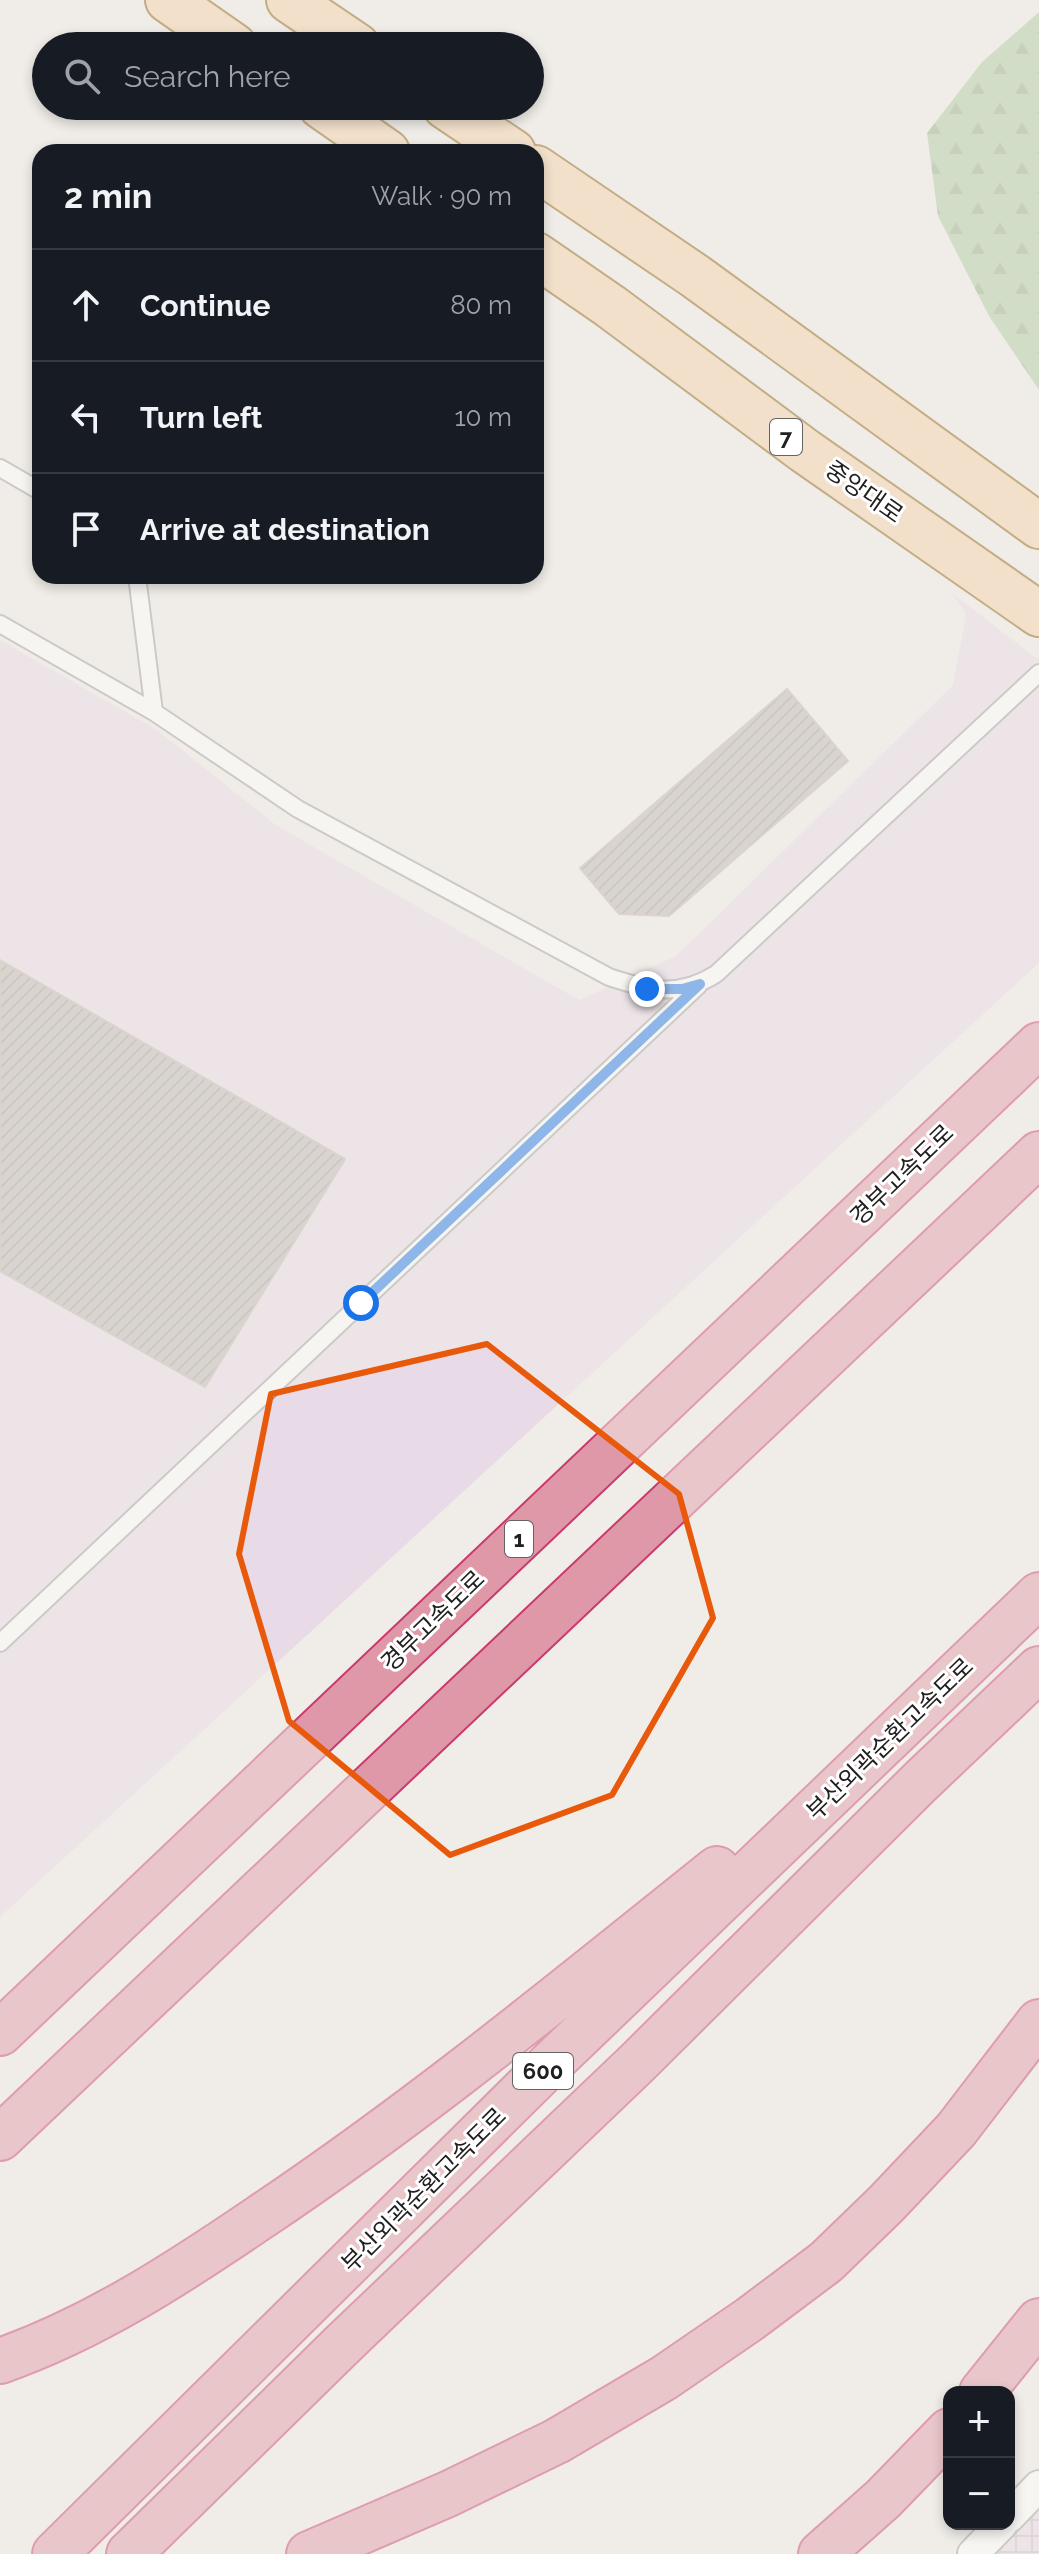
<!DOCTYPE html>
<meta charset="utf-8">
<style>
body{margin:0;font-family:Raleway,"Noto Sans KR",sans-serif;background:#242831;color:#f1f3f6}
.controls{position:absolute;right:24px;bottom:24px;display:grid;overflow:hidden;border-radius:16px;box-shadow:0 4px 12px #0003}
.controls button{width:72px;height:72px;display:grid;place-items:center;padding:0;border:0;border-bottom:2px solid #363941;background:#171b24;color:#f1f3f6;font:40px sans-serif}
.stop{position:absolute;width:24px;height:24px;margin:-18px;border:6px solid #1a73e8;border-radius:50%;background:#fff}
.stop.end{background:#1a73e8;border-color:#fff;box-shadow:0 2px 8px #0008}
.list{margin:0;padding:0;list-style:none}
h2{display:flex;justify-content:space-between;align-items:center;height:104px;margin:0;padding:0 32px;font-size:34px}
h2 small{font-size:26px;font-weight:400;color:#9ea1a6}
.list li{display:grid;grid-template-columns:52px 1fr auto;gap:24px;align-items:center;box-sizing:border-box;height:112px;padding:0 32px;border-top:2px solid #363941}
.list b{display:block;font-size:30px;white-space:nowrap}
.list em{font-size:26px;font-style:normal;color:#9ea1a6}
.icon{flex:none;width:44px;height:44px;fill:none;stroke:currentColor;stroke-width:2;stroke-linecap:round;stroke-linejoin:round}
.map{position:relative;flex:none;width:1039px;height:2554px;overflow:hidden}
.search{position:absolute;background:#171b24;box-shadow:0 4px 12px #0003;left:32px;top:32px;width:512px;height:88px;display:flex;align-items:center;gap:20px;box-sizing:border-box;padding:0 28px;border-radius:44px;color:#9ea1a6;font-size:30px}
.panel{position:absolute;background:#171b24;box-shadow:0 4px 12px #0003;left:32px;top:144px;width:512px;height:440px;border-radius:24px}
.map>svg:first-child{display:block}
</style>
<div class="map">
<svg width="1039" height="2554" viewBox="0 0 1039 2554">
<defs>
<pattern id="industrial-grid" width="8" height="8" patternUnits="userSpaceOnUse" patternTransform="scale(2)"><rect width="8" height="8" fill="#e8dae6"/><path d="M0 4h8M4 0v8" fill="none" stroke="#c7bbc5"/></pattern>
<pattern id="forest-firs" width="22" height="20" patternUnits="userSpaceOnUse" patternTransform="scale(2)"><rect width="22" height="20" fill="#aecba1"/><path d="M5 1l3.5 6h-7zM16 11l3.5 6h-7z" fill="#95ae8a"/></pattern>
<pattern id="building-hatch" width="6" height="6" patternUnits="userSpaceOnUse" patternTransform="scale(2)"><rect width="6" height="6" fill="#bdb6b1"/><path d="M-1 1l2-2M0 6l6-6M5 7l2-2" fill="none" stroke="#a29c98"/></pattern>
</defs>
<rect width="100%" height="100%" fill="#f0ede8"/>
<!-- industrial -->
<path fill="url(#industrial-grid)" d="M1039,2505V2554H969Z"/>
<!-- railway -->
<path fill="#e8dae6" d="M952,593L1039,660V963L0,1917V640L156,729L276,825L579,1000L676,956L953,685L966,614Z"/>
<!-- forest -->
<path fill="url(#forest-firs)" d="M1039,12V390L989,316L938,216L927,133L982,62Z"/>
<!-- building -->
<path fill="url(#building-hatch)" stroke="#c0b4ab" stroke-width="2" d="M787,689L848,761L669,916L619,914L580,868Z
M0,960L345,1159L205,1387L0,1271Z"/>
<g fill="none" stroke-linecap="round" stroke-linejoin="round">
<!-- lane casing -->
<g stroke="#a1a1a1" stroke-width="20">
<path id="lane" d="M0,468L40,491
M0,624L154,712L137,576
M154,712L298,809L609,977C648,990 678,998 716,974L1039,673
M0,1643L699,985"/>
</g>
<!-- street casing -->
<g stroke="#a1a1a1" stroke-width="34">
<path id="street" d="M1009,2517L1039,2486
M973,2554L1002,2524"/>
</g>
<!-- primary casing -->
<g stroke="#8d5f0f" stroke-width="48">
<path id="primary" d="M168,0L234,46
M289,0L357,46
M321,106L387,152
M445,106L513,152
M536,168L695,276L1039,526
M536,255L610,306L805,451L1039,614"/>
</g>
<!-- highway casing -->
<g stroke="#ca396f" stroke-width="48">
<path id="highway" d="M0,2033L1039,1045
M0,2138L1039,1154
M0,2361C94,2328 178,2273 259,2218C419,2111 567,1989 717,1869
M982,2392L1039,2321
M55,2554L547,2067L1039,1595
M129,2554L344,2343L636,2064L920,1782L1039,1669
M309,2554L448,2494L557,2441L664,2378L750,2319L826,2262L886,2204L956,2130L1039,2022
M821,2554L883,2499L949,2431"/>
</g>
<!-- lane -->
<use href="#lane" stroke="#fff" stroke-width="16"/>
<!-- street -->
<use href="#street" stroke="#fff" stroke-width="30"/>
<!-- primary -->
<use href="#primary" stroke="#f3d1a9" stroke-width="44"/>
<!-- highway -->
<use href="#highway" stroke="#df98a7" stroke-width="44"/>
</g>
<g fill="none" stroke-linecap="round" stroke-linejoin="round">
<!-- route -->
<path stroke="#1a73e8" stroke-width="10" d="M361,1303L700,984L682,989H647"/>
</g>
<!-- marked area -->
<path d="M0 0H1039V2554H0ZM487,1344L679,1494L713,1618L612,1795L450,1855L289,1721L239,1554L271,1394Z" fill="#f0ede8" fill-opacity=".55" fill-rule="evenodd"/>
<path fill="none" stroke="#e8590c" stroke-width="6" stroke-linejoin="round" d="M487,1344L679,1494L713,1618L612,1795L450,1855L289,1721L239,1554L271,1394Z"/>
<g text-anchor="middle" stroke-width="6" stroke-linejoin="round" paint-order="stroke">
<!-- shield labels -->
<g fill="#fff" stroke="#636363" stroke-width="2">
<rect x="770" y="419" width="32" height="36" rx="6"/>
<rect x="505" y="1521" width="28" height="36" rx="6"/>
<rect x="513" y="2053" width="60" height="36" rx="6"/>
</g>
<g font-size="22" font-weight="bold" fill="#202020">
<text x="786" y="445">7</text>
<text x="519" y="1547">1</text>
<text x="543" y="2079">600</text>
</g>
<!-- street labels -->
<g font-size="24" fill="#202020" stroke="#fff">
<text transform="translate(864 492) rotate(35)" y="8">중앙대로</text>
<text transform="translate(902 1175) rotate(-44)" y="8">경부고속도로</text>
<text transform="translate(433 1621) rotate(-44)" y="8">경부고속도로</text>
<text transform="translate(890 1739) rotate(-44)" y="8">부산외곽순환고속도로</text>
<text transform="translate(424 2190) rotate(-45)" y="8">부산외곽순환고속도로</text>
</g>
</g>
</svg>
<div class="controls">
<button>+</button>
<button>−</button>
</div>
<div class="stop" style="left:361px;top:1303px"></div>
<div class="stop end" style="left:647px;top:989px"></div>
<div class="search"><svg class="icon" aria-label="search" viewBox="0 0 24 24"><circle cx="10" cy="10" r="6"/><path d="M15 15l6 6"/></svg>Search here</div>
<section class="panel">
<h2>2 min<small>Walk · 90 m</small></h2>
<ul class="list">
<li><svg class="icon" aria-label="ahead" viewBox="0 0 24 24"><path d="M12 20V5M6 11l6-6 6 6"/></svg><div><b>Continue</b></div><em>80 m</em></li>
<li><svg class="icon" aria-label="left" viewBox="0 0 24 24"><path d="M17 20v-9H6M10 6l-5 5 5 5"/></svg><div><b>Turn left</b></div><em>10 m</em></li>
<li><svg class="icon" aria-label="arrive" viewBox="0 0 24 24"><path d="M6 21V4h12l-3 4 3 4H6"/></svg><div><b>Arrive at destination</b></div></li>
</ul>
</section>
</div>
